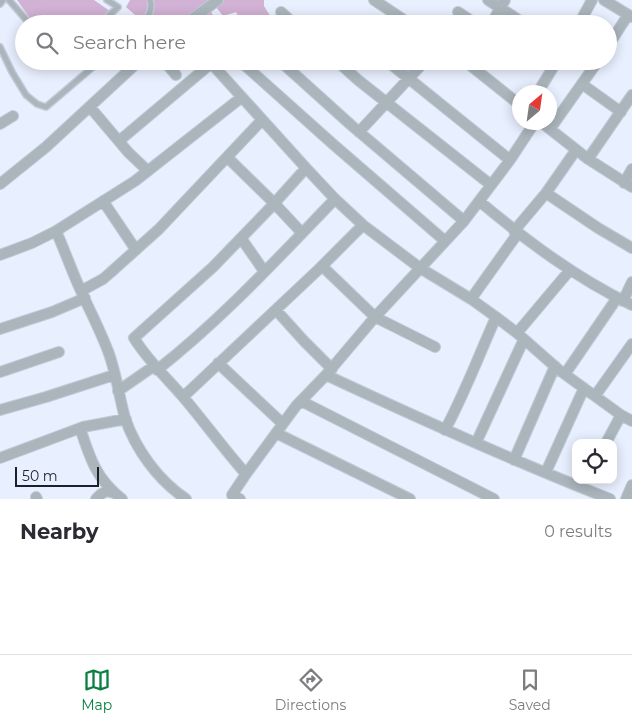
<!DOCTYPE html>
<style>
body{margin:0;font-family:Montserrat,sans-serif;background:#f7f7f7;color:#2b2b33}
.controls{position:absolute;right:15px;bottom:15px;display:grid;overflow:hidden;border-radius:10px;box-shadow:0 2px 12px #0003}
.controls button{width:45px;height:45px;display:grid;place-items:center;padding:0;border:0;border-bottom:1px solid #e1e1e2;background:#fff;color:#2b2b33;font:25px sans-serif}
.compass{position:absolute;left:512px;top:85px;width:45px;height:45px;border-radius:50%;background:#fff;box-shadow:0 2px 12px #0003;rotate:29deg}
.scale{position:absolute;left:15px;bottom:12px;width:84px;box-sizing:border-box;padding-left:5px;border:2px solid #1c2029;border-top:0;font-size:14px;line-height:18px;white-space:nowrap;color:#1c2029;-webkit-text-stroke:4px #e8effe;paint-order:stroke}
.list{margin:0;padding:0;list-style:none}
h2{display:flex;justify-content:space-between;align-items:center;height:65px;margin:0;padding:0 20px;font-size:21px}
h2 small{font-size:16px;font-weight:400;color:#7c7c81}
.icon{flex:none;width:28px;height:28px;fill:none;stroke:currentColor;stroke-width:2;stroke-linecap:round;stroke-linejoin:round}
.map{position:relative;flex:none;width:632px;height:499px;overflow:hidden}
.search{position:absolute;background:#fff;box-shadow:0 2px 12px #0003;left:15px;right:15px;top:15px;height:55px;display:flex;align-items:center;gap:12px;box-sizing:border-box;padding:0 18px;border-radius:28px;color:#7c7c81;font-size:19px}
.sheet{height:155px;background:#fff}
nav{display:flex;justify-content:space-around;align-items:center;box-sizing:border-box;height:70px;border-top:1px solid #e1e1e2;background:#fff;font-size:14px;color:#7c7c81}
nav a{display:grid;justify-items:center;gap:2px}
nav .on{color:#0b8043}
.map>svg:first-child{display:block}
</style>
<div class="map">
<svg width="632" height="499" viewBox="0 0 632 499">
<rect width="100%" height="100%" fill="#e8effe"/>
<!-- green -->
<path fill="#d1b1d4" d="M17,0H94L117,16L111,24H34Z
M130,0H264V6L272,19L266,24H243L236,12L223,16L216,7L211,11L216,24H154L143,22L126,7Z"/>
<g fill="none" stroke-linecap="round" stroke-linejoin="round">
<!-- service casing -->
<g stroke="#c3cad8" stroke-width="8">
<path id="service" d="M9,0L30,24
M0,4L3,0
M100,24L118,7L107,0
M143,24C148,17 153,9 150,0
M0,47L12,72L26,95L37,104L46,107L100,61"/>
</g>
<!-- minor casing -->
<g stroke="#c3cad8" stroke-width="12">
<path id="minor" d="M374,0L410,24
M488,0L525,24
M604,0L632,17
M281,12L294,24
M458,12L476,24
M185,24L218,0
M491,24L505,0
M579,24L592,0
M608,46L628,15
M164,61L176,75
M240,61L334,145L445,241
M280,61L351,125L464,221
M337,61L358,80L491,185
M387,61L510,160
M465,61L520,105
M211,63L306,168L335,199L363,225L420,268L471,299L496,317L517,333L559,370L621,415L632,421
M582,84L621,112
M538,92L557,61
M90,107L128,152L148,171
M541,122L588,159L632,187
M0,124L13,116
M550,129L598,61
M359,132L425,61
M119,141L214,61
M227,157L274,203L302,233
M588,159L632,95
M624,183L632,169
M0,184L46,147L139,61
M546,193L598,228L632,248
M103,201L136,250
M479,201C527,241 576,278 632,305
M56,231C65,251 72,272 81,291C90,311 100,330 108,351C116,372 119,396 125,418C136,450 158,480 186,499
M514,231L546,193L576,150
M241,238L264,271
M0,255L32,243L56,231L135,181L242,97
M322,266L375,317L435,347
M81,291L103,279L110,273L159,229L262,120
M471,299L518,233
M623,301L632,282
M276,310L304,341L332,369
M0,329L52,312L85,298
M517,333L570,270
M218,363L283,424
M157,370C222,319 278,258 335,199
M0,372L59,352
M565,374L617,298
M326,375C420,419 514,461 610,499
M118,391L154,366
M595,396L632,344
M183,397L319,269L363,225
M301,401L494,499
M0,410L46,397L114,375
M80,428C90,458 96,479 122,499
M445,430C465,393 479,355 496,317
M276,433L410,499
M476,443L524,339
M606,443L621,415
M0,458L83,427L126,419
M514,460L555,366
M546,472L584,388
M246,474C224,449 205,423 184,398C167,378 148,361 134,338L213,267L271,207L306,168
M36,497L37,499
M96,499L101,494L107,491L114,493
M240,499L232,495L246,474L296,406L326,375L375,317L464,221L510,160L535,122
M626,499L632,485"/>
</g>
<!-- service -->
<use href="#service" stroke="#aab5bc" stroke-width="5"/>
<!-- minor -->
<use href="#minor" stroke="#aab5bc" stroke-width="10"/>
</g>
</svg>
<div class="controls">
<button><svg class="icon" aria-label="locate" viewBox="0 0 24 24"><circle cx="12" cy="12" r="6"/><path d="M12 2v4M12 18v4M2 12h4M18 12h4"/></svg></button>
</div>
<svg class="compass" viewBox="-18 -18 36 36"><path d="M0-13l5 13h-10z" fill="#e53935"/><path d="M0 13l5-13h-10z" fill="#7c7c81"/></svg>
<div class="scale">50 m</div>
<div class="search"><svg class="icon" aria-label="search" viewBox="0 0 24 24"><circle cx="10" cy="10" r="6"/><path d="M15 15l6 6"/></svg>Search here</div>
</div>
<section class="sheet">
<h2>Nearby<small>0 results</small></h2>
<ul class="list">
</ul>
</section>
<nav>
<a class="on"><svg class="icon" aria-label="map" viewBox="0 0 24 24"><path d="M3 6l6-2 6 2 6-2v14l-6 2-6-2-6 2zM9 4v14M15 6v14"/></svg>Map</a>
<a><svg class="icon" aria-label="directions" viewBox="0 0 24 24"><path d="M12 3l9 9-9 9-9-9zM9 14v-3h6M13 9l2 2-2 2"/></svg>Directions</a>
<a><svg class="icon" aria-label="saved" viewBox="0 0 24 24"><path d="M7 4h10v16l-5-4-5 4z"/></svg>Saved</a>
</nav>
